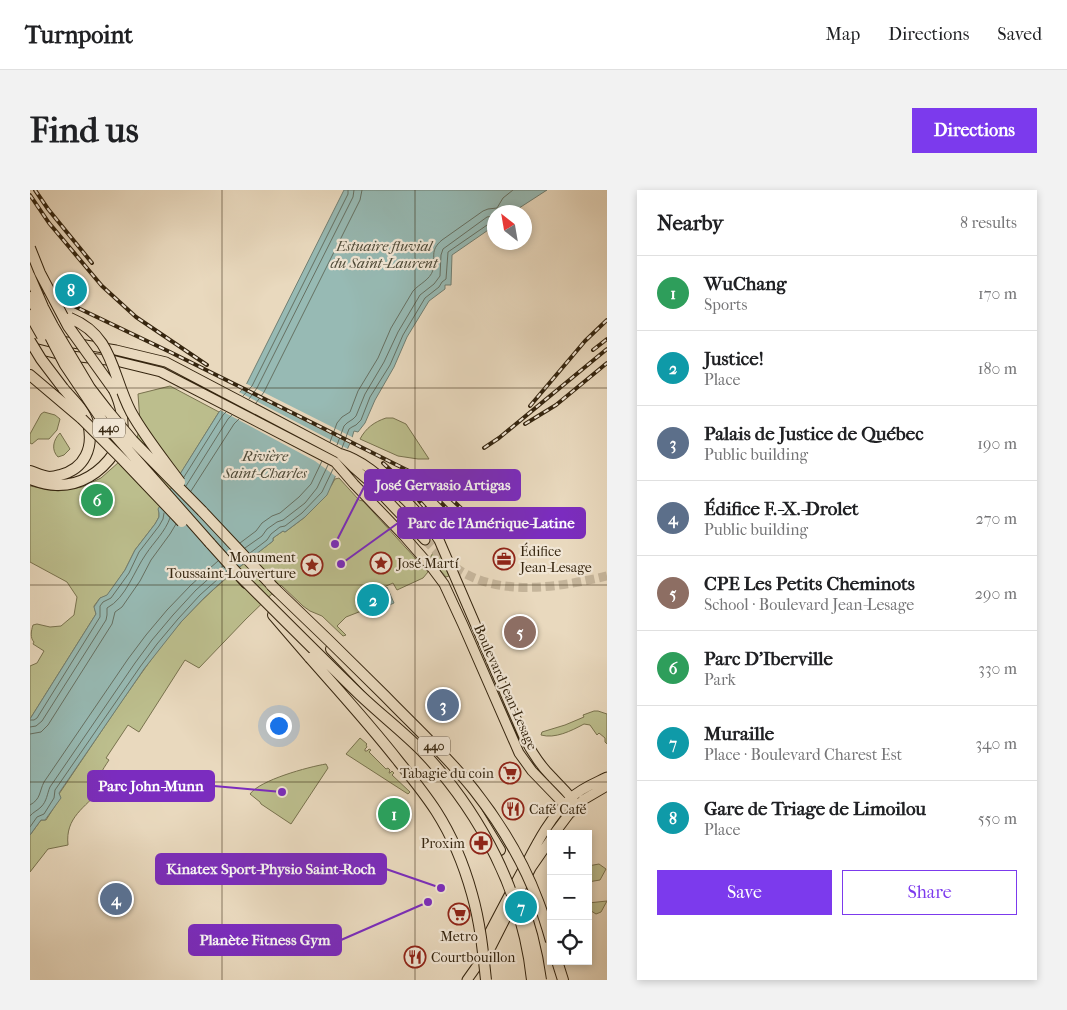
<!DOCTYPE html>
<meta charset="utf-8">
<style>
body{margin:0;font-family:"IM FELL French Canon",serif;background:#f2f2f2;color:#202124}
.controls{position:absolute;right:15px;bottom:15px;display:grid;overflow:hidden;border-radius:0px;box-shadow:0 2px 8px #0003}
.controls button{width:45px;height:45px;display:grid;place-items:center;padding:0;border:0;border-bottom:1px solid #e0e0e0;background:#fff;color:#202124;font:25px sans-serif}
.compass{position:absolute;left:457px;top:15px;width:45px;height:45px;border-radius:50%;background:#fff;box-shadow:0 2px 8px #0003;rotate:329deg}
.you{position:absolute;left:248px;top:535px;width:18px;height:18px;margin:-12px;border:4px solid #fff;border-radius:50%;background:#1a73e8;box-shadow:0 0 0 8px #1a73e833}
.badge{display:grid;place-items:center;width:32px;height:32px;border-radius:50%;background:#7c3aed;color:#fff;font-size:16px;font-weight:700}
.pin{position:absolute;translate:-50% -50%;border:2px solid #fff;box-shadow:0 1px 5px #0006}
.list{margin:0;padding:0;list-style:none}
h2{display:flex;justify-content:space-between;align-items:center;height:65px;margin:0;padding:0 20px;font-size:21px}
h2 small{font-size:16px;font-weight:400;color:#757577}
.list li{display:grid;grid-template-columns:32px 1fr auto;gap:15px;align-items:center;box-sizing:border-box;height:75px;padding:0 20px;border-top:1px solid #e0e0e0}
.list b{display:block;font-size:19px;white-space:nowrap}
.list p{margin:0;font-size:16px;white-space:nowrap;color:#757577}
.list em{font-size:16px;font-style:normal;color:#757577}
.actions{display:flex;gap:10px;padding:15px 20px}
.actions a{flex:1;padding:11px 0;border:1px solid #7c3aed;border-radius:0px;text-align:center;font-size:18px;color:#7c3aed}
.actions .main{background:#7c3aed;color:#fff}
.icon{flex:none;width:28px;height:28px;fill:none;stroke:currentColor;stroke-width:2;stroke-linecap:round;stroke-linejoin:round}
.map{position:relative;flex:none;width:577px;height:790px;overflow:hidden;border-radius:0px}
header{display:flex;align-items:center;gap:30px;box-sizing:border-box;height:70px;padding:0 25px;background:#fff;border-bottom:1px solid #e0e0e0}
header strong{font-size:24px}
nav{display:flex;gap:28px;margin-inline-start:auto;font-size:18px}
.intro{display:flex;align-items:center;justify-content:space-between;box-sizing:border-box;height:120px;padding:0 30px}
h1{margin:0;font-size:35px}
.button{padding:12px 22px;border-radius:0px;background:#7c3aed;color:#fff;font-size:18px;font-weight:700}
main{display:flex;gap:30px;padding:0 30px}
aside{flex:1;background:#fff;border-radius:0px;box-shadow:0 2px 8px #0003}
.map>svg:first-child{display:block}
</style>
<header>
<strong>Turnpoint</strong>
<nav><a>Map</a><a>Directions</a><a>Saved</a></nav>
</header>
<div class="intro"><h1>Find us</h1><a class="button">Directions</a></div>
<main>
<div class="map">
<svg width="577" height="790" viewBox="0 0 577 790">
<rect width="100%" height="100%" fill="#e9d9be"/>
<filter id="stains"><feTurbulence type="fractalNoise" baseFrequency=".004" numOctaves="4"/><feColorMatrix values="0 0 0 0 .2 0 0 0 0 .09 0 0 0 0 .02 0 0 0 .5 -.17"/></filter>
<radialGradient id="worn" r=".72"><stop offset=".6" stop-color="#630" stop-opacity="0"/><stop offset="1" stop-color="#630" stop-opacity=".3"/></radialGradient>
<!-- green -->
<path fill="#bcbe8d" stroke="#78724e" d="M140,196L189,222L129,318V327L125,334L105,360L95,380L77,406L70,408L64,416L66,424L0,529V476L7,473L14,461L3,454L4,452C0,448 1,441 3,435L7,434L20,437L31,436L44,425L47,407L37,392L0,372V296L28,301L52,297L71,288L98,264L107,250L110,232L108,204Z
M14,222L25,225L30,229L27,240L19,249H8L2,254L0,253V244L11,224Z
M356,228H363L376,234L399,269H388L368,266L330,249C336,238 344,232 356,228Z
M30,243L40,259L34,265L28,267C21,260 23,250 30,243Z
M309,288L329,310L333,311L398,382L393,388L367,400L363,393L329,408L334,420L316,427L307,436L316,445L313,446L292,426L280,421L273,416L251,395L216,429L169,478L155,470L109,542L98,535L76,568L79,570C72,581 67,586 71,599C55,618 35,627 38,655L18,659L0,682V645L11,630H16L30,608L29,604C49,574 69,545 89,515C109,487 128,458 151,432C179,401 210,376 243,351V348L253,341L255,342L275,327L301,296L305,289Z
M406,362L410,364L418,384L419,386L416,387L401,369V366L403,363Z
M564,521H568L577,524V554L575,552V548L569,543L567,545L560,535L554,534C541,541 525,549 511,545L512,542L535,535L554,527L553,525Z
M330,548L337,554L336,555L337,557L335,559V561H337L339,559L341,560L339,562L356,579L358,578L360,580L359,583H360L362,581L364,583L362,585L380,602L378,604L316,564Z
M296,574L298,578L261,634L231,614L230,612L220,604C230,590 278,577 296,574Z
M569,674L576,679L570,690L558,692V676Z
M577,711L571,722L566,724L558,719V713Z"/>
<!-- water -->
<path fill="#97bab4" stroke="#707e72" d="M314,0H517L483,22H464V36L422,65L421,95H415V99L399,111L377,147L364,177L345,210L335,233L328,242L324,241L321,251L297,305L275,327L255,342L253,341L243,348V351L199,385L174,408L151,432L114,479L29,603L31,608L15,630H11L0,645V529L66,424L64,417L70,408L77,405L95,380L105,360L125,334L129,327V323L128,319L189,222L213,199L217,193Z
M357,397L364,413L339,424L332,408Z"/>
<!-- pier -->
<path fill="#e9d9be" d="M215,193L324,248L322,255L210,199Z
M207,201L320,260L308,288L285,271L188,219Z"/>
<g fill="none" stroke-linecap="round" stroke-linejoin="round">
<!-- shore -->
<path stroke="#667062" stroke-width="1" d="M213,206L222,196L318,4V0
M219,209L227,198L323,7L324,0
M226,213L234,202L330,10L332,0
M300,252L307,233L312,227L320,222L328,201L348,168L361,138L383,101C389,94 400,90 403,80C406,67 399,61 412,50L453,21L458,19L467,18L473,8L483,0
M307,255L314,236L317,233L323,229L326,226L335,204L354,172L368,142L390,105L404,94L410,86L411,65L413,59L457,27L464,26
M312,258L319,239L322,237L326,235L331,230L340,207L360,175L373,145L395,108L409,97L412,92L416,89L418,62L460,33L464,32
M154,287L193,225L196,222
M156,296L198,229L202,225
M161,301L204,234L209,229
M210,353L226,341L232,333L242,326L250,323L269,307L281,294L292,271
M215,358L232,346L237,339L247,332L253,330L275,313L287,298L298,275
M220,363L237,350L241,344L250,337L255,336L272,323L292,302L303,279
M0,530H4L7,528L70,427V416L73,412L81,408L99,383L109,362L129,336L133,329L134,323
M0,537L6,536L12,531L76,430L77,425V418C96,408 104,381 116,364C124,352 135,342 140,328
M0,544L11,542L18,535L82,434L85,422L92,417L110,391L121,370L140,344L146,334
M0,615C11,609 9,602 14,592L98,469L116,445L137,420L161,395L188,371
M0,626C3,622 7,621 11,617C17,611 17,604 20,597L105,473L122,450L143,425L166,400L193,376
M0,637L7,627L14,624L24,608L25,600L110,477L127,454L148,429L170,405L197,381"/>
<!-- major-tunnel -->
<path stroke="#c5b59b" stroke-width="9" stroke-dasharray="9 4.5" stroke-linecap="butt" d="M395,350C405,360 415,370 426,378C470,408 529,397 577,386"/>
<!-- major casing -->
<g stroke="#35250f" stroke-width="11">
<path id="major" d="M29,150L37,152L86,160L136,172L309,263C334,270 352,288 370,305C385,319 398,333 409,350L494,547C501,561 510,575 521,586C530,596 540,604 547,616
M0,157L32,165L86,171L131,182L305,272L324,294L374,346L402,378L414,394L433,435L489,563L502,581L531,611L534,614L547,616
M311,265L323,277L339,291L395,350
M524,644L539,624L553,610L577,596
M453,761V755C467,728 481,701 496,674C508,651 521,626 541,608C551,598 565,593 577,587
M437,790L454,766L459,761L501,678L521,649"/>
</g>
<!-- highway casing -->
<g stroke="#35250f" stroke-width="12">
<path id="highway" d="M0,185L52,229
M0,281C6,283 12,286 19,287C22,287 27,286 30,285C55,279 64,257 58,233C55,220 42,209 33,198
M0,289C8,292 17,295 26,295C51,296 71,282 84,263C87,258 90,254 91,249C95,233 91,214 84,200
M172,321L247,401
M180,353L216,393
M243,425L280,468
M301,459L410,573L444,617L470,660
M527,771L533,790"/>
</g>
<!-- major -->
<use href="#major" stroke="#e9d9be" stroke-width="9"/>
<!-- highway -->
<use href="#highway" stroke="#e9d9be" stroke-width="10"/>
<!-- rail casing -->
<g stroke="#35250f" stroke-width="4">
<path id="rail" d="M5,0L18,19L62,73
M0,5L19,33L72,96L106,127L177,175
M0,95L140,162L397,290L411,299L435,322
M563,160L577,149
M500,216L555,151L577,130
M495,234L526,215L577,173
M454,258L469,248L577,159
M353,273L368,287L399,322
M392,293L427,329"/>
</g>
<!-- rail -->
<use href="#rail" stroke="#f1e6d5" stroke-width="2" stroke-dasharray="5.5" stroke-linecap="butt"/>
<!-- highway-bridge casing -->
<g stroke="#35250f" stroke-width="12" stroke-linecap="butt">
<path id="highway-bridge" d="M0,58L10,83L38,136L84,200
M0,87L13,117L23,136L60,198L77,220L103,251L172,321
M0,107L25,156L35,175L74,233L180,353
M0,125L12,146
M40,128C84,146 81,184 101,222C115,247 133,269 150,292
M0,151L11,169L33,198
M52,229L93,270L152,332
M211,387C250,426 290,466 330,505C350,524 372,541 392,561C451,623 493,704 502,790
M241,395C280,432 318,469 355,506C385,537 417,566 444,600C470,633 493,671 508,711C513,724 517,737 521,751
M280,468C310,502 341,536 369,572C382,588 395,604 406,621C422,646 434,675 442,704C450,732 453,761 456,790
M488,702C499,730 507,760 511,790"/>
</g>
<!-- highway-bridge -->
<use href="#highway-bridge" stroke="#e9d9be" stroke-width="10"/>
</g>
<!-- grid -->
<path fill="none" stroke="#35250f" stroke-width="1" stroke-opacity="0.55" d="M192,0V790M385,0V790M0,198H577M0,395H577M0,592H577"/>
<!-- icons -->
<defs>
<g id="office-ring" transform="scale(1.125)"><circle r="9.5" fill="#f1e6d5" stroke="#8f2418" stroke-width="1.5"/><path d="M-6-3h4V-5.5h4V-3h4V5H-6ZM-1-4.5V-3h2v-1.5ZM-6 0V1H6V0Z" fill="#8f2418"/></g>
<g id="sight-ring" transform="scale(1.125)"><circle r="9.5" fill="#f1e6d5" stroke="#8f2418" stroke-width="1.5"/><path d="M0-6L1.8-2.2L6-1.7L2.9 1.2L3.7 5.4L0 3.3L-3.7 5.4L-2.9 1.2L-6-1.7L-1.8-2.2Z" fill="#8f2418"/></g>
<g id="supermarket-ring" transform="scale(1.125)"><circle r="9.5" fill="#f1e6d5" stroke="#8f2418" stroke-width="1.5"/><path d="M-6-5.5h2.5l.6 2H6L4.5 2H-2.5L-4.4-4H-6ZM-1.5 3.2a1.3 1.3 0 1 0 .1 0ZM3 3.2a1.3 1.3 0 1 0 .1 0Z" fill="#8f2418"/></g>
<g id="restaurant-ring" transform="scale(1.125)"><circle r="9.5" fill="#f1e6d5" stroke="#8f2418" stroke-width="1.5"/><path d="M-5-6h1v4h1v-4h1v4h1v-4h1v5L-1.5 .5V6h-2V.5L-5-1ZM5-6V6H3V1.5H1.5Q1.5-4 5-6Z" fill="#8f2418"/></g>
<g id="pharmacy-ring" transform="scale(1.125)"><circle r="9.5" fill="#f1e6d5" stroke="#8f2418" stroke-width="1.5"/><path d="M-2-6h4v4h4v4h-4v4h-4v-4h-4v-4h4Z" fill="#8f2418"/></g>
</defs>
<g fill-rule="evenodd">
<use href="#office-ring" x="474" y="369"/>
<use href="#sight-ring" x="351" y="373"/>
<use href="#sight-ring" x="282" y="375"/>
<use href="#supermarket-ring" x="480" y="583"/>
<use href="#restaurant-ring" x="483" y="619"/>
<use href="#pharmacy-ring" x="451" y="653"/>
<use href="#supermarket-ring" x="429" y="724"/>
<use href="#restaurant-ring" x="385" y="767"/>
</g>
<g text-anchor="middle" stroke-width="4.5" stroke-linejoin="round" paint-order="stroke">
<!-- shield labels -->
<g fill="#f1e6d5" stroke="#6d5f4a" stroke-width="1">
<rect x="63" y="228.5" width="32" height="19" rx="4"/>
<rect x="388" y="546.5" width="32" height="19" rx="4"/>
</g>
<g font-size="12" font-weight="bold" fill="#35250f">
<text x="79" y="242">440</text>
<text x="404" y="560">440</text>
</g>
<!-- poi labels -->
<g font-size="14" fill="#35250f" stroke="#f1e6d5" text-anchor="start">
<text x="490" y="366">Édifice<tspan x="490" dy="16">Jean-Lesage</tspan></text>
<text x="266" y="372" text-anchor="end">Monument<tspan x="266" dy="16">Toussaint-Louverture</tspan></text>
<text x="367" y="378">José Martí</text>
<text x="464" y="588" text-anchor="end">Tabagie du coin</text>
<text x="499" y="624">Café Café</text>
<text x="435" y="658" text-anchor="end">Proxim</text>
<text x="429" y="751" text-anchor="middle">Metro</text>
<text x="401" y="772">Courtbouillon</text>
</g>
<!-- street labels -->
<g font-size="14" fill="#35250f" stroke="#f1e6d5">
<text transform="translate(476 497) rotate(66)" y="5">Boulevard Jean-Lesage</text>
</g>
<!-- water labels -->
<g font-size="15" font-style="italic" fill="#4e4a38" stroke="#f1e6d5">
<text x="354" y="61">Estuaire fluvial<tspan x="354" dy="17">du Saint-Laurent</tspan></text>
<text x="235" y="271">Rivière<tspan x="235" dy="17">Saint-Charles</tspan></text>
</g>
</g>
<!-- callouts -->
<path fill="none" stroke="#7b2cbf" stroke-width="2" d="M305 354L335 295M311 374L368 333M252 602L184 596M411 698L356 679M398 712L311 750"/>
<g fill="#7b2cbf" stroke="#f1e6d5" stroke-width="2">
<circle cx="305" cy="354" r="5"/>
<circle cx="311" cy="374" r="5"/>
<circle cx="252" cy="602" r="5"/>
<circle cx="411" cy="698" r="5"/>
<circle cx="398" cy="712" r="5"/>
</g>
<g fill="#7b2cbf" stroke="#7b2cbf" stroke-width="2">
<rect x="335" y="280" width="155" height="30" rx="5"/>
<rect x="368" y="318" width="187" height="30" rx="5"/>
<rect x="58" y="581" width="126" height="30" rx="5"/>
<rect x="126" y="664" width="230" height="30" rx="5"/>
<rect x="159" y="735" width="152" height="30" rx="5"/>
</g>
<g font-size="15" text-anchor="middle" font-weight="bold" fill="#fff">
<text x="413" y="300">José Gervasio Artigas</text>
<text x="461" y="338">Parc de l'Amérique-Latine</text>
<text x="121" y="601">Parc John-Munn</text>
<text x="241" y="684">Kinatex Sport-Physio Saint-Roch</text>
<text x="235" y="755">Planète Fitness Gym</text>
</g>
<rect width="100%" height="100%" filter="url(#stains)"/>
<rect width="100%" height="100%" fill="url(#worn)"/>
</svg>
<div class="controls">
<button>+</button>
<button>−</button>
<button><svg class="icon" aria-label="locate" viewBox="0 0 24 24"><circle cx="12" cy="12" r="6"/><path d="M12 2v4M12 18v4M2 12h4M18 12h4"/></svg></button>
</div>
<svg class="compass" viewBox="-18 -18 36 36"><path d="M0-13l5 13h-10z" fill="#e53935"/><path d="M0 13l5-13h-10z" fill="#757577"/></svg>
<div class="you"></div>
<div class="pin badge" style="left:364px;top:624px;background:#2e9e5b">1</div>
<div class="pin badge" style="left:343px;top:410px;background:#0f9aa8">2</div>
<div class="pin badge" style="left:413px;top:515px;background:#5c6f8a">3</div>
<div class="pin badge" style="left:86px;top:709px;background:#5c6f8a">4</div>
<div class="pin badge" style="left:490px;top:442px;background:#8d6e63">5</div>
<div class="pin badge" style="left:67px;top:310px;background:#2e9e5b">6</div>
<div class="pin badge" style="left:491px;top:717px;background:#0f9aa8">7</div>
<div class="pin badge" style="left:41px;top:100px;background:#0f9aa8">8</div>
</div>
<aside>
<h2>Nearby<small>8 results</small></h2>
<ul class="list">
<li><span class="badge" style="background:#2e9e5b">1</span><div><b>WuChang</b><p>Sports</p></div><em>170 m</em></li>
<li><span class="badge" style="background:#0f9aa8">2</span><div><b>Justice!</b><p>Place</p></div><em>180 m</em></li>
<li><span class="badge" style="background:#5c6f8a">3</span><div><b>Palais de Justice de Québec</b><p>Public building</p></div><em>190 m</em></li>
<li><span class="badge" style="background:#5c6f8a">4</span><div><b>Édifice F.-X.-Drolet</b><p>Public building</p></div><em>270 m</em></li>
<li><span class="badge" style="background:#8d6e63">5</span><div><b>CPE Les Petits Cheminots</b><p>School · Boulevard Jean-Lesage</p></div><em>290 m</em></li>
<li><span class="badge" style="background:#2e9e5b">6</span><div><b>Parc D'Iberville</b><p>Park</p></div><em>330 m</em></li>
<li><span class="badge" style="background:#0f9aa8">7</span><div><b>Muraille</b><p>Place · Boulevard Charest Est</p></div><em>340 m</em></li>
<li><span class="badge" style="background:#0f9aa8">8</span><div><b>Gare de Triage de Limoilou</b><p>Place</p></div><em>550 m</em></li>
</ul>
<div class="actions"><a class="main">Save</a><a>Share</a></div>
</aside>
</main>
